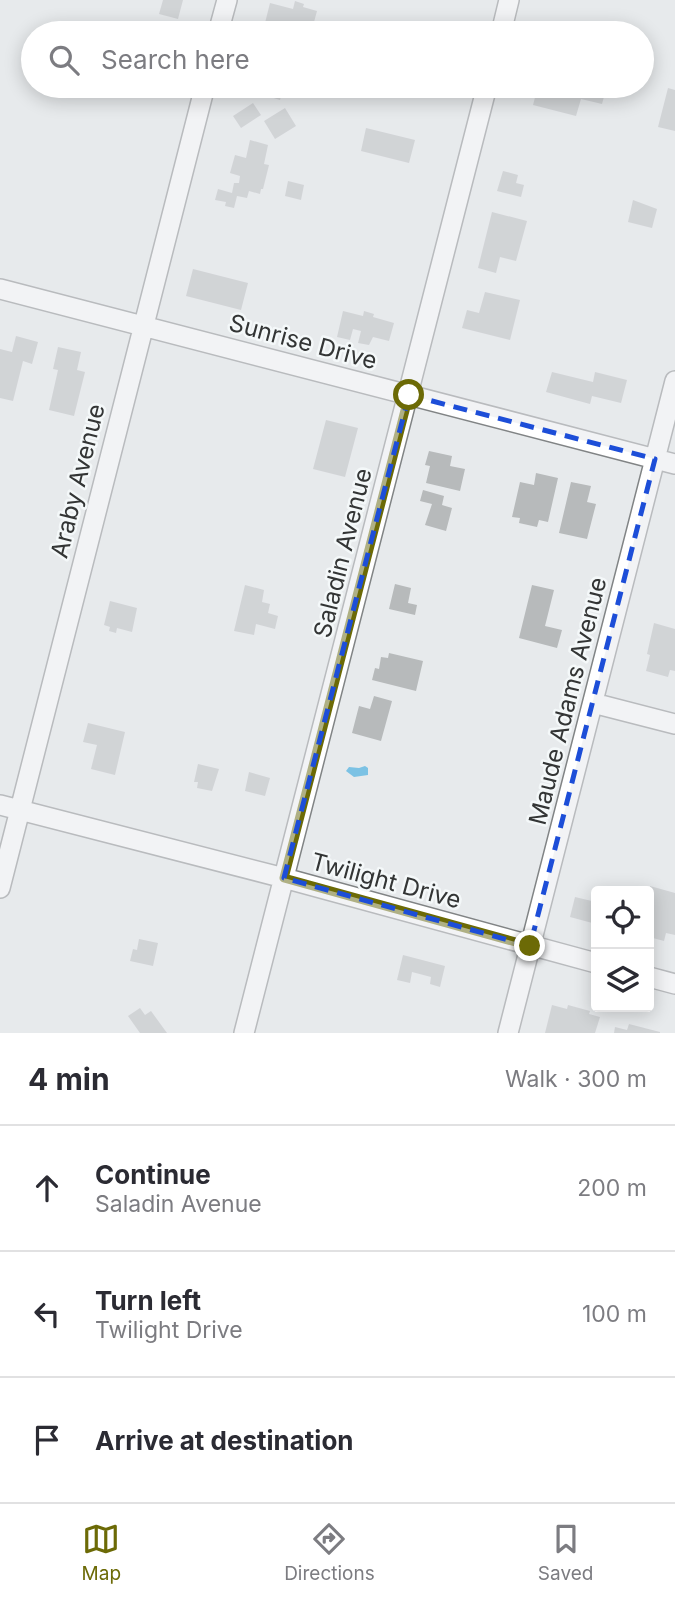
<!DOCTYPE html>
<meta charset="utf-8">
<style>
body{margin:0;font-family:Inter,sans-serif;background:#f2f2f3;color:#2b2b33}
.controls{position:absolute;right:21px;bottom:21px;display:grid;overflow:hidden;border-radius:7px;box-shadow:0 4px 18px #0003}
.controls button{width:63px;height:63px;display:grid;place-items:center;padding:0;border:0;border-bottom:2px solid #e1e1e2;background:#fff;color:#2b2b33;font:35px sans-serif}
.stop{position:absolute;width:21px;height:21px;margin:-16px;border:5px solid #6c6a06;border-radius:50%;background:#fff}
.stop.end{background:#6c6a06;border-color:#fff;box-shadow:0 2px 7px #0008}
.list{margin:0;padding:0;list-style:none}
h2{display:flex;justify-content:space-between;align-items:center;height:91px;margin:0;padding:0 28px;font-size:30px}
h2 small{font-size:23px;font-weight:400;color:#7c7c81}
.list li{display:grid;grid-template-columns:46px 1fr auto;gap:21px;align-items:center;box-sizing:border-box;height:126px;padding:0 28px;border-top:2px solid #e1e1e2}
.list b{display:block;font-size:26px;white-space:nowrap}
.list p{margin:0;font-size:23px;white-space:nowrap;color:#7c7c81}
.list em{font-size:23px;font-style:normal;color:#7c7c81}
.icon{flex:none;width:38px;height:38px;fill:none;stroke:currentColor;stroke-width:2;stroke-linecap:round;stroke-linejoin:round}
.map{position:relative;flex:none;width:675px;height:1033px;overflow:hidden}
.search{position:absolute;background:#fff;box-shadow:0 4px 18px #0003;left:21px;right:21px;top:21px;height:77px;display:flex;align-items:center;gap:18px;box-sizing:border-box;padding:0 24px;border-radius:38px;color:#7c7c81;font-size:26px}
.sheet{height:469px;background:#fff}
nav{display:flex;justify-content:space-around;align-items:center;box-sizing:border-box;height:98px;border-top:2px solid #e1e1e2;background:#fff;font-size:19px;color:#7c7c81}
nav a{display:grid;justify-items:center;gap:4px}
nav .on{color:#6c6a06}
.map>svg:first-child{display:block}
</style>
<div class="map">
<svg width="675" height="1033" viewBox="0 0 675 1033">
<rect width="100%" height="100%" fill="#e7eaec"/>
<!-- water -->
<path fill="#7cc2e4" d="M365,766L368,768V775L354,777L346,771L349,767L359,768Z"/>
<!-- building -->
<path fill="#b7babb" d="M163,0H183L178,19L159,14Z
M295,1L304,4L303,7L317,11L311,33H293L295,27L284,24L282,33L263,31L270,3L293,9Z
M253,86H284L280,100L261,94L262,89Z
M538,86L577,94L580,86H607L602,104L581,99L576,116L533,105Z
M668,88L675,90V131L658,127Z
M253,103L261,115L241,128L233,116Z
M285,108L296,126L275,139L264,121Z
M366,128L415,140L409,163L361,151Z
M250,140L268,145L264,164L269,165L263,189H261L260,194L249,191L247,198L237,196L234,208L225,206L226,202L215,200L218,189L232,193L234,183H239L240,176L230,173L235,155L246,158Z
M503,171L518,175L516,183L524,185L521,197L497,191Z
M288,181L304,185L301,200L285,196Z
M633,200L657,209L652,228L628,222Z
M492,212L527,221L516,261L500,257L496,273L478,268Z
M193,269L248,283L241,310L186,296Z
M485,292L520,300L510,340L462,328L467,310L479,313Z
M343,311L363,316L364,311L374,314L373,317L394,323L389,341L373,337L369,345L358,343L361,331L353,329L350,340L337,337Z
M16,336L38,342L32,364L23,361L13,401L0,398V349L12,352Z
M58,347L81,352L77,370L85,372L74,416L49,410L58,370L53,369Z
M552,372L593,382L595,372L627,380L621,403L592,396L590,404L546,392Z
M326,420L358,428L345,477L313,469Z
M429,451L452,456L450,466L465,469L460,491L426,483L430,466L425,465Z
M536,473L558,478L548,522L539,520L537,527L519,523L520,518L512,517L520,482L534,485Z
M571,482L591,486L587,502L596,504L587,539L559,533Z
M423,490L444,496L442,505L452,508L446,531L425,525L432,504L420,501Z
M395,584L411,588L408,603L417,605L415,615L389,609Z
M245,585L264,590L262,602L270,604L268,613L278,616L275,629L256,624L254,635L234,631Z
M532,585L554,590L545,626L562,630L557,648L519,638Z
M110,601L137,608L132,632L117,628L116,633L109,631L110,627L104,625Z
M654,623L675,629V671L670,670L668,677L646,671L650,655L647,654Z
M389,653L423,661L416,691L372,680L375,668L379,669L381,657L388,658Z
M374,696L392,701L381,741L352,733L359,706L370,709Z
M88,723L125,732L115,775L91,769L97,745L83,742Z
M198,764L219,769L212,791L197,788L198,782H194Z
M249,772L270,778L265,796L245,791Z
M650,886L675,893V935L666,933L664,941L649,937Z
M575,897L596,902V924L570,917Z
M139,939L158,943L153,966L130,961L133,949L137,950Z
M403,955L445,966L440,987L430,984L431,977L412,972L410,983L397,980Z
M552,1005L567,1009L568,1005L590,1011L589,1014L600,1017L595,1033H545Z
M140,1008L145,1015L151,1011L167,1033H140L128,1016Z
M629,1024L660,1032V1033H614L615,1027L627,1030Z"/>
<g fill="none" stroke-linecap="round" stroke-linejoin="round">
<!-- minor casing -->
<g stroke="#818485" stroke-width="22">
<path id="minor" d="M218,33L227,0
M501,33L509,0
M0,289L675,464
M593,703L675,724
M0,805L284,878L596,963
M0,888L205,86
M649,977L675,984
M244,1033L487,86
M508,1033L675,381"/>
</g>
<!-- minor -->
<use href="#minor" stroke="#fff" stroke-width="19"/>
</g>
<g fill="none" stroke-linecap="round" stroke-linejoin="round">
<!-- route -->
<path stroke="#6c6a06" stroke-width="9" d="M409,395L284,878L530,946"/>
</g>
<!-- marked area -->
<path d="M0 0H675V1033H0ZM409,395L655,459L530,946L284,878Z" fill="#e7eaec" fill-opacity=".55" fill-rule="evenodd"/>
<path fill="none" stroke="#1d4ed8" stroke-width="5" stroke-dasharray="14 9" stroke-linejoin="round" d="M409,395L655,459L530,946L284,878Z"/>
<g text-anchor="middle" stroke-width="5" stroke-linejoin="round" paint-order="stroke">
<!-- street labels -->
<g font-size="24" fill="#333535" stroke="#f4f8f9">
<text transform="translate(303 342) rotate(15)" y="8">Sunrise Drive</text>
<text transform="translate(78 481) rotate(-76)" y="8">Araby Avenue</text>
<text transform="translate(343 553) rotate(-76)" y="8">Saladin Avenue</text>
<text transform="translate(568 701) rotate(-76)" y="8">Maude Adams Avenue</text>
<text transform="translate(386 881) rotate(15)" y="8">Twilight Drive</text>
</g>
</g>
</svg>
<div class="controls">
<button><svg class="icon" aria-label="locate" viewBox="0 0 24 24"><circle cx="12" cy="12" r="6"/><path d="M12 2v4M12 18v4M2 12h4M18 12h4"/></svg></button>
<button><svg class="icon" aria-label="layers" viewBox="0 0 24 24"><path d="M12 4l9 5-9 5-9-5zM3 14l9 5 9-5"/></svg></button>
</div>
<div class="stop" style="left:409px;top:395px"></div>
<div class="stop end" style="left:530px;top:946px"></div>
<div class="search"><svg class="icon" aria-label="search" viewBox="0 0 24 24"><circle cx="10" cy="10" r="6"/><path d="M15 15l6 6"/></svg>Search here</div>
</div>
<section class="sheet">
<h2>4 min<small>Walk · 300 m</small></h2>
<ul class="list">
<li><svg class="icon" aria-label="ahead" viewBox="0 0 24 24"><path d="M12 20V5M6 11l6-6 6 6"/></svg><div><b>Continue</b><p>Saladin Avenue</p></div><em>200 m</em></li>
<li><svg class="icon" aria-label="left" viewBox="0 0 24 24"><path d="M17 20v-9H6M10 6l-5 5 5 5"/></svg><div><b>Turn left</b><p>Twilight Drive</p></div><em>100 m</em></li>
<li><svg class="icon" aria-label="arrive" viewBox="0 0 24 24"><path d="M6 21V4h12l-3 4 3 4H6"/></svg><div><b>Arrive at destination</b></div></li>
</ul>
</section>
<nav>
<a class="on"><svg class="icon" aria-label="map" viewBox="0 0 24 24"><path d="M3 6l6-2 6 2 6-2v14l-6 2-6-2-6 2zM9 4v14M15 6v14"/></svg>Map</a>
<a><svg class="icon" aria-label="directions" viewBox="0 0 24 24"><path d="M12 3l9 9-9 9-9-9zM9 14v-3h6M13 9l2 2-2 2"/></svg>Directions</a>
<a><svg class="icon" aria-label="saved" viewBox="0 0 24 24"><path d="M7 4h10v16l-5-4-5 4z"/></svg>Saved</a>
</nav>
